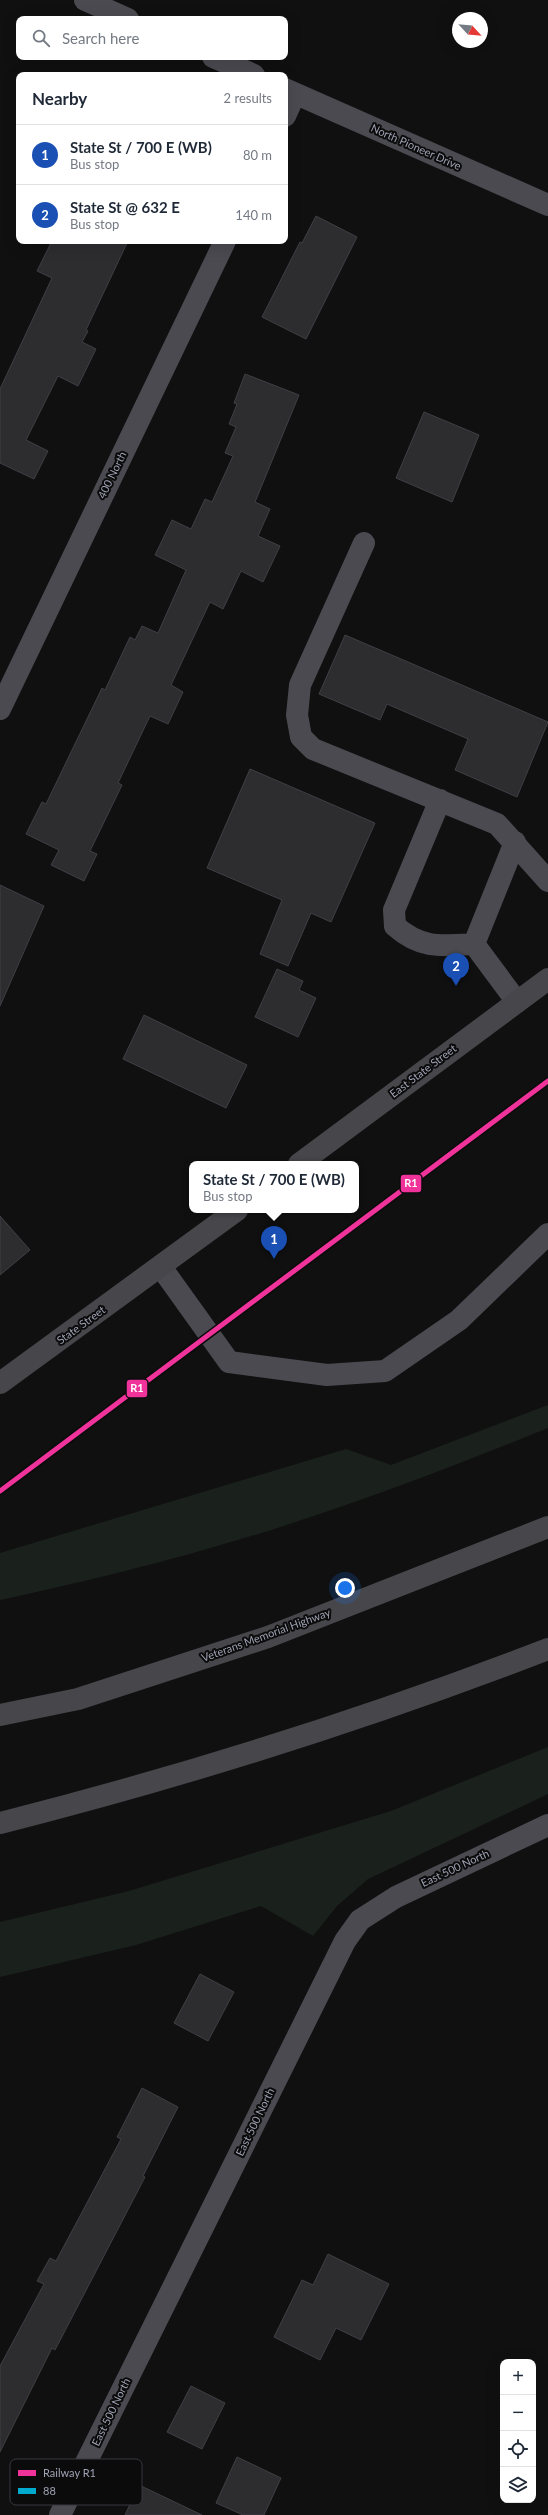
<!DOCTYPE html>
<meta charset="utf-8">
<style>
body{margin:0;font-family:Lato,sans-serif;background:#f2f2f3;color:#1f2937}
.controls{position:absolute;right:12px;bottom:12px;display:grid;overflow:hidden;border-radius:8px;box-shadow:0 4px 16px #0002}
.controls button{width:36px;height:36px;display:grid;place-items:center;padding:0;border:0;border-bottom:1px solid #e0e1e3;background:#fff;color:#1f2937;font:20px sans-serif}
.compass{position:absolute;left:452px;top:12px;width:36px;height:36px;border-radius:50%;background:#fff;box-shadow:0 4px 16px #0002;rotate:116deg}
.you{position:absolute;left:345px;top:1588px;width:14px;height:14px;margin:-10px;border:3px solid #fff;border-radius:50%;background:#1a73e8;box-shadow:0 0 0 6px #1a73e833}
.badge{display:grid;place-items:center;width:26px;height:26px;border-radius:50%;background:#6d6f7a;color:#fff;font-size:13px;font-weight:700}
.pin{position:absolute;translate:-50% -33px;filter:drop-shadow(0 1px 2px #0008)}
.pin::after{content:'';position:absolute;top:21px;width:14px;height:12px;background:inherit;clip-path:polygon(0 0,100% 0,50% 100%)}
.popup{position:absolute;left:189px;top:1161px;width:170px;height:52px;box-sizing:border-box;display:grid;place-content:center;border-radius:8px;background:#fff;filter:drop-shadow(0 1px 3px #0005);font-size:13px;white-space:nowrap;color:#747a83}
.popup b{font-size:15px;color:#1f2937}
.popup::after{content:'';position:absolute;left:50%;top:100%;margin-left:-8px;border:8px solid transparent;border-top-color:#fff}
.list{margin:0;padding:0;list-style:none}
h2{display:flex;justify-content:space-between;align-items:center;height:52px;margin:0;padding:0 16px;font-size:17px}
h2 small{font-size:13px;font-weight:400;color:#747a83}
.list li{display:grid;grid-template-columns:26px 1fr auto;gap:12px;align-items:center;box-sizing:border-box;height:60px;padding:0 16px;border-top:1px solid #e0e1e3}
.list b{display:block;font-size:15px;white-space:nowrap}
.list p{margin:0;font-size:13px;white-space:nowrap;color:#747a83}
.list em{font-size:13px;font-style:normal;color:#747a83}
.icon{flex:none;width:22px;height:22px;fill:none;stroke:currentColor;stroke-width:2;stroke-linecap:round;stroke-linejoin:round}
.map{position:relative;flex:none;width:548px;height:2515px;overflow:hidden}
.search{position:absolute;background:#fff;box-shadow:0 4px 16px #0002;left:16px;top:16px;width:272px;height:44px;display:flex;align-items:center;gap:10px;box-sizing:border-box;padding:0 14px;border-radius:8px;color:#747a83;font-size:15px}
.panel{position:absolute;background:#fff;box-shadow:0 4px 16px #0002;left:16px;top:72px;width:272px;height:172px;border-radius:8px}
.map>svg:first-child{display:block}
</style>
<div class="map">
<svg width="548" height="2515" viewBox="0 0 548 2515">
<rect width="100%" height="100%" fill="#101011"/>
<!-- green -->
<path fill="#1a211c" d="M548,1405V1428C440,1472 330,1514 217,1546C146,1567 73,1584 0,1600V1553L346,1449L391,1465Z
M548,1747V1794L368,1879L337,1906L313,1936L261,1906L136,1945L0,1977V1922L129,1891L391,1811Z"/>
<!-- building -->
<path fill="#2d2d30" stroke="#3f3f45" d="M316,216L357,237L306,339L262,317L300,242L302,243Z
M52,241H128L86,330L88,331L82,342L96,349L78,386L58,376L26,440L48,451L34,479L0,463V389L52,278L37,271Z
M245,374L299,395L255,502L270,509L258,536L280,546L263,582L241,571L223,609L210,602L171,685L183,692L168,724L150,716L118,783L122,785L90,851L97,854L84,881L51,865L59,850L26,834L42,802L46,804L102,688L105,690L130,637L135,640L142,626L158,633L186,570L155,555L172,520L191,529L205,499L212,502L233,456L225,453L236,427L229,424L237,404L234,403Z
M424,412L479,435L452,502L396,478Z
M345,635L548,722L517,797L455,770L468,739L387,704L380,720L319,694Z
M250,769L375,823L331,922L311,913L288,966L260,954L282,900L207,868Z
M0,885L44,906L0,1006Z
M277,969L303,981L299,990L316,998L298,1037L255,1017Z
M144,1015L247,1065L226,1108L123,1059Z
M0,1216L30,1250L0,1275Z
M200,1974L234,1992L208,2041L174,2023Z
M142,2088L178,2107L143,2176L145,2177L55,2350L52,2348L0,2452V2366L44,2284L37,2281L50,2258L56,2261L121,2139L117,2137Z
M328,2254L389,2284L361,2340L336,2328L320,2360L274,2337L302,2280L313,2285Z
M191,2386L225,2403L202,2449L167,2432Z
M237,2457L281,2478L264,2515H243L216,2503Z
M139,2485L202,2515H125Z"/>
<g fill="none" stroke-linecap="round" stroke-linejoin="round">
<!-- minor -->
<path stroke="#4a4a50" stroke-width="22" d="M85,0L128,19
M213,57L254,75
M285,89L548,205
M285,116L295,94
M364,543L300,685L297,715L301,737L313,749L497,824L548,881
M0,709L225,241
M440,800L394,910L395,926C421,949 441,946 474,944
M515,842L474,944L517,1002
M161,1267L229,1362L327,1375L385,1371L459,1320L548,1234
M60,2515L345,1941L360,1920L396,1897L548,1825"/>
<!-- major -->
<path stroke="#47474b" stroke-width="22" d="M299,1164L548,979
M0,1383L237,1210"/>
<!-- highway -->
<path stroke="#47474b" stroke-width="22" d="M0,1715L78,1699L268,1637L548,1527
M0,1823C186,1776 369,1718 548,1649"/>
<!-- rail-1 casing -->
<g stroke="#0b0b0c" stroke-width="8">
<path id="rail-1" d="M0,1491L548,1081"/>
</g>
<!-- rail-1 -->
<use href="#rail-1" stroke="#ef339a" stroke-width="5"/>
</g>
<g text-anchor="middle" stroke-width="4" stroke-linejoin="round" paint-order="stroke">
<!-- street labels -->
<g font-size="11" fill="#9fa2b3" stroke="#0b0b0c">
<text transform="translate(416 147) rotate(24)" y="4">North Pioneer Drive</text>
<text transform="translate(112 475) rotate(-64)" y="4">400 North</text>
<text transform="translate(423 1071) rotate(-37)" y="4">East State Street</text>
<text transform="translate(81 1325) rotate(-36)" y="4">State Street</text>
<text transform="translate(266 1635) rotate(-20)" y="4">Veterans Memorial Highway</text>
<text transform="translate(455 1868) rotate(-25)" y="4">East 500 North</text>
<text transform="translate(255 2122) rotate(-64)" y="4">East 500 North</text>
<text transform="translate(111 2412) rotate(-64)" y="4">East 500 North</text>
</g>
</g>
<!-- legend -->
<rect x="10" y="2459" width="132" height="46" rx="6" fill="#0b0b0c" stroke="#37383e" stroke-width="1"/>
<rect x="18" y="2470" width="18" height="6" fill="#ef339a"/>
<rect x="18" y="2488" width="18" height="6" fill="#00a9ce"/>
<g font-size="11" fill="#9fa2b3">
<text x="43" y="2477">Railway R1</text>
<text x="43" y="2495">88</text>
</g>
<g stroke="#0b0b0c" stroke-width="1.5">
<rect x="400" y="1174" width="22" height="19" rx="4" fill="#ef339a"/>
<rect x="126" y="1379" width="22" height="19" rx="4" fill="#ef339a"/>
</g>
<g font-size="11" text-anchor="middle" font-weight="bold" fill="#fff">
<text x="411" y="1187">R1</text>
<text x="137" y="1392">R1</text>
</g>
</svg>
<div class="controls">
<button>+</button>
<button>−</button>
<button><svg class="icon" aria-label="locate" viewBox="0 0 24 24"><circle cx="12" cy="12" r="6"/><path d="M12 2v4M12 18v4M2 12h4M18 12h4"/></svg></button>
<button><svg class="icon" aria-label="layers" viewBox="0 0 24 24"><path d="M12 4l9 5-9 5-9-5zM3 14l9 5 9-5"/></svg></button>
</div>
<svg class="compass" viewBox="-18 -18 36 36"><path d="M0-13l5 13h-10z" fill="#e53935"/><path d="M0 13l5-13h-10z" fill="#747a83"/></svg>
<div class="you"></div>
<div class="pin badge" style="left:274px;top:1259px;background:#1a4fb4">1</div>
<div class="popup"><b>State St / 700 E (WB)</b>Bus stop</div>
<div class="pin badge" style="left:456px;top:986px;background:#1a4fb4">2</div>
<div class="search"><svg class="icon" aria-label="search" viewBox="0 0 24 24"><circle cx="10" cy="10" r="6"/><path d="M15 15l6 6"/></svg>Search here</div>
<section class="panel">
<h2>Nearby<small>2 results</small></h2>
<ul class="list">
<li><span class="badge" style="background:#1a4fb4">1</span><div><b>State St / 700 E (WB)</b><p>Bus stop</p></div><em>80 m</em></li>
<li><span class="badge" style="background:#1a4fb4">2</span><div><b>State St @ 632 E</b><p>Bus stop</p></div><em>140 m</em></li>
</ul>
</section>
</div>
